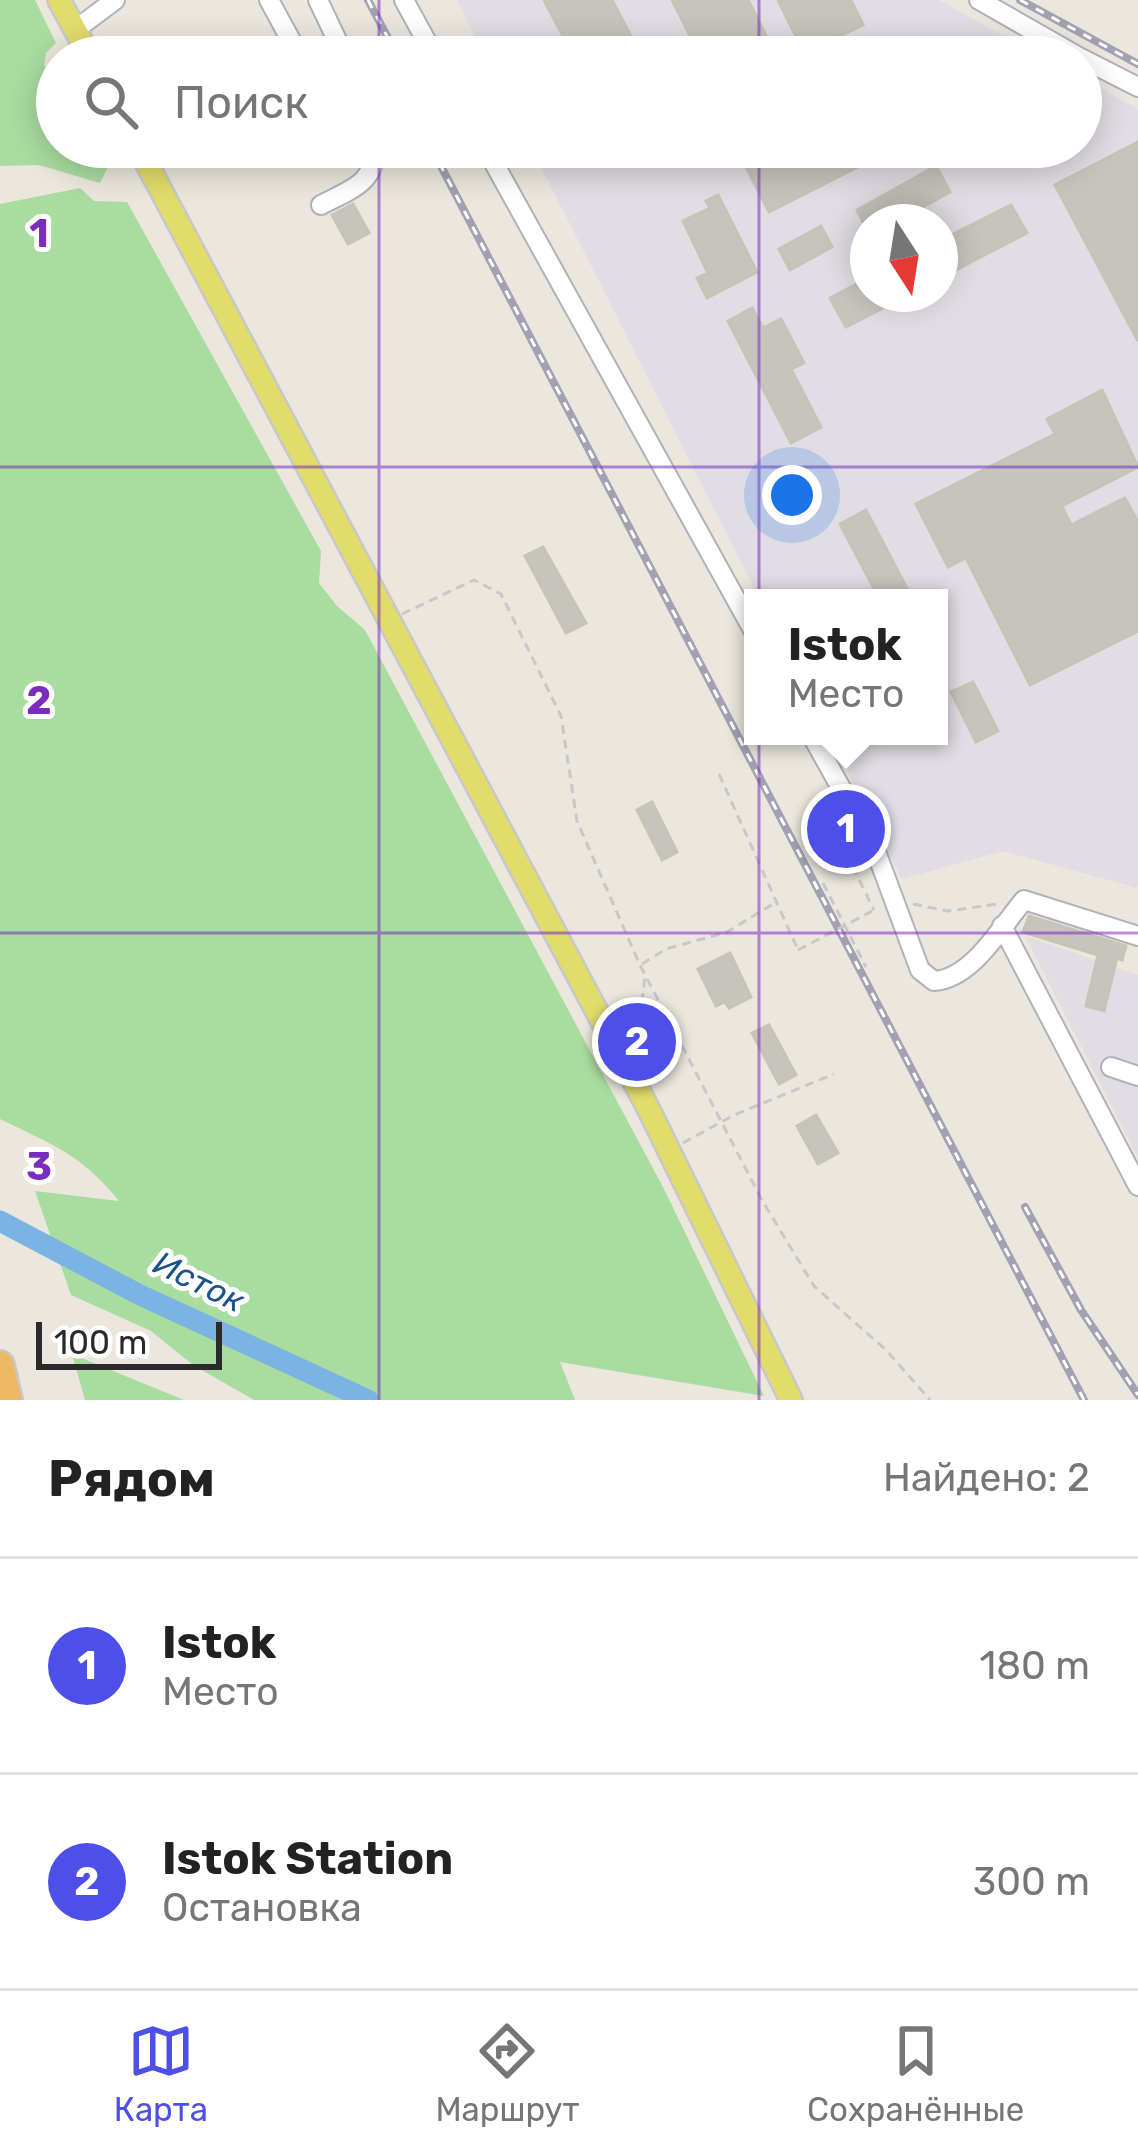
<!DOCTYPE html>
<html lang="ru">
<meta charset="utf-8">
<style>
body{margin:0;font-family:Rubik,sans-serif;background:#f6f6f6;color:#222}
.compass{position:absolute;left:850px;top:204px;width:108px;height:108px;border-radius:50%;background:#fff;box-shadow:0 6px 30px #0003;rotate:168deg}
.scale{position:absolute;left:36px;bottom:30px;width:186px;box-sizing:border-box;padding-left:12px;border:6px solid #2a2a2a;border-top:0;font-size:33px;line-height:42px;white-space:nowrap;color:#2a2a2a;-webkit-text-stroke:9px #fff;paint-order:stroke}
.you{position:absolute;left:792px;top:495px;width:42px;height:42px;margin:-30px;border:9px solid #fff;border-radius:50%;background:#1a73e8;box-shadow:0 0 0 18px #1a73e833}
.badge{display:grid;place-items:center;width:78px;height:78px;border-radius:50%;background:#4e4fe8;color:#fff;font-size:39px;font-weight:700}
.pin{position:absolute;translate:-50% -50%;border:6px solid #fff;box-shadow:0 3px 12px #0006}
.popup{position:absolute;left:744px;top:589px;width:204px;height:156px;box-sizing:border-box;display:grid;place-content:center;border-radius:0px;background:#fff;filter:drop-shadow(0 3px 9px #0005);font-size:39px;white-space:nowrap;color:#767676}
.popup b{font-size:45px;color:#222}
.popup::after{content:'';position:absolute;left:50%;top:100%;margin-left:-24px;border:24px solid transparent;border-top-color:#fff}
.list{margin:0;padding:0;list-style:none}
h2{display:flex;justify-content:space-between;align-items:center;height:156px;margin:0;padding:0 48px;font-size:51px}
h2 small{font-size:39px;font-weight:400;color:#767676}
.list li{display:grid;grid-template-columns:78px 1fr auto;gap:36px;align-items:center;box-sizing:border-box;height:216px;padding:0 48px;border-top:3px solid #e0e0e0}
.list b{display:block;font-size:45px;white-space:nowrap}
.list p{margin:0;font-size:39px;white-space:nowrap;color:#767676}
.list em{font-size:39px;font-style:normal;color:#767676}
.icon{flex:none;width:66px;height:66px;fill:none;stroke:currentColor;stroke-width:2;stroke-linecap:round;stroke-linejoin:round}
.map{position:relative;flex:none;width:1138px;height:1400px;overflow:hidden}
.search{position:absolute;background:#fff;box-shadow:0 6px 30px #0003;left:36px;right:36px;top:36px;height:132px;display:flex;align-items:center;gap:30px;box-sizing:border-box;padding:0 42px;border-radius:66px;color:#767676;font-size:45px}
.sheet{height:588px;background:#fff}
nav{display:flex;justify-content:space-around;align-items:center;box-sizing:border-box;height:168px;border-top:3px solid #e0e0e0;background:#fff;font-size:33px;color:#767676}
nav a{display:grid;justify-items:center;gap:6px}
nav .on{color:#4e4fe8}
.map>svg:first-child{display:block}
</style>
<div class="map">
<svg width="1138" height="1400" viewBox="0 0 1138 1400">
<rect width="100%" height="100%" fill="#ebe7de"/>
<!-- industrial -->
<path fill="#e0dde4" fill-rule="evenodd" d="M457,0H939L1042,57H485Z
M1081,78L1138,109V884L1137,888L1003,851L902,879L829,736H939V598H759L531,147H1081ZM868,222H940V294H868Z
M1025,936L1138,975V1158Z"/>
<!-- green -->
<path fill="#a9dc9f" d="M0,0H35L56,43L46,53L44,66L57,72V147H118L100,183L39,165L0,166Z
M80,188L94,201L127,202L321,551L319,583L337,606L365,630L664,1189L764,1396L560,1362L575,1400H254L193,1365L151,1331L71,1295L35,1191L119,1201C81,1154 53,1145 0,1119V204Z
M72,1354L184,1400H85Z"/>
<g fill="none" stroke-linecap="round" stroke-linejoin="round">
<!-- river -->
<path stroke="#7bb4e2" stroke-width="21" d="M0,1221L140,1295L368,1400"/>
</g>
<!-- building -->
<path fill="#c6c4bd" stroke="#c6c3b7" stroke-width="3" d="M544,0H612L635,44L611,57H574Z
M672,0H748L777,57H701Z
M778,0H851L863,25L804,53Z
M1138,142V341L1055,185Z
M770,147H897L769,212L743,161Z
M936,166L950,192L896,222H863L857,210Z
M718,195L757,272L707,298L697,278L708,273L683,221L710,208L706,201Z
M353,204L369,233L348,244L332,215Z
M1011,205L1027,233L940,278V241Z
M821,226L832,247L790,270L779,249Z
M868,278V294H910L846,327L830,298Z
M752,308L763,328L781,319L804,363L791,369L821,427L791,443L728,321Z
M1102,390L1138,467L1062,506L1071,525L1125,498L1138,522V631L1030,685L966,558L948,567L916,504L1055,434L1047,419Z
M866,510L912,598H879L840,524Z
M543,547L586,623L566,633L525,556Z
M973,682L998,731L976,742L951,692Z
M652,802L677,852L662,860L637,810Z
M1029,916L1126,946L1122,960L1117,958L1104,1011L1086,1006L1098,955L1023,932Z
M730,953L751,997L729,1008L725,1002L716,1006L698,969Z
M769,1025L796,1075L779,1084L752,1033Z
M816,1115L838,1153L818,1164L797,1126Z"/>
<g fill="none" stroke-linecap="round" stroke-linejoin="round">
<!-- minor casing -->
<g stroke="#b1b1bc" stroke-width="22">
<path id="minor" d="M269,0L300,57
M318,0L345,57
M404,0L435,57
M979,0L1079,57
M75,30L115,0
M1081,58L1138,87
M485,147L753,630
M321,205C349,190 377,183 374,147
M812,736L875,849L920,970L934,981C972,979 1001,927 1024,900L1138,936
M1002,926L1138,1186
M1111,1067L1138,1076"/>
</g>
<!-- major casing -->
<g stroke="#c8c8c8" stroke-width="26">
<path id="major" d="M59,0L90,57
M138,147L648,1108L791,1400"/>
</g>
<!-- highway casing -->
<g stroke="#c8c8c8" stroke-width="32">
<path id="highway" d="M0,1365L8,1400"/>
</g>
<!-- path -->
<path stroke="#c8c8c8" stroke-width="3" stroke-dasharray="9 6" stroke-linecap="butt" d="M402,614L474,580L501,594L561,716L577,821L640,965L763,1202L814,1286L887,1351L930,1400
M719,774L798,950
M846,853L874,910
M836,854L839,857L858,847
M823,883L866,967
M913,904L948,911L998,904
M642,964L666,949L727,932L773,904
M643,1061L637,1042L645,976
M683,1143L734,1115L834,1074"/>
<!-- minor -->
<use href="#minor" stroke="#fff" stroke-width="18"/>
<!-- major -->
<use href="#major" stroke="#e2dc6b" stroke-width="21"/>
<!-- highway -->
<use href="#highway" stroke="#eeb965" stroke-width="27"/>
<!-- rail casing -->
<g stroke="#a1a1b2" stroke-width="8">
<path id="rail" d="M368,0L398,57
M1020,0L1138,64
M431,147L1084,1400
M1025,1207L1081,1310L1138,1395"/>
</g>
<!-- rail -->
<use href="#rail" stroke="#fff" stroke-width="3" stroke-dasharray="9" stroke-linecap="butt"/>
<!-- path-bridge -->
<path stroke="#c8c8c8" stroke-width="3" stroke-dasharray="9 6" stroke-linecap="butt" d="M798,950L874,910"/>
</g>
<!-- grid -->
<path fill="none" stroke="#7b2cbf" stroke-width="3" stroke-opacity="0.55" d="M379,0V57M759,0V57M379,147V1400M759,147V1400M0,467H1138M0,933H1138"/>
<g text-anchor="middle" stroke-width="10" stroke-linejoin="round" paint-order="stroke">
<!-- water labels -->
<g font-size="33" font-style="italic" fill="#1b528d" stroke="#fff">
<text transform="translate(199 1281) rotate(26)" y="12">Исток</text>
</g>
</g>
<g font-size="39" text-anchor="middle" font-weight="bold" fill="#7b2cbf" stroke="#fff" stroke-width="10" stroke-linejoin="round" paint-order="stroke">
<text x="39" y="247">1</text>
<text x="39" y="714">2</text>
<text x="39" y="1180">3</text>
</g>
</svg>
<svg class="compass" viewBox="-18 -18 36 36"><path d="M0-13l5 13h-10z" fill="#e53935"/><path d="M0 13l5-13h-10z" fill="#767676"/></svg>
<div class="scale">100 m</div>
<div class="you"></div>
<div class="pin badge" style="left:846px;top:829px">1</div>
<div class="popup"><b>Istok</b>Место</div>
<div class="pin badge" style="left:637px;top:1042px">2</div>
<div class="search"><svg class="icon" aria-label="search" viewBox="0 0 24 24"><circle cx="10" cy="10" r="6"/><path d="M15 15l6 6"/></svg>Поиск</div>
</div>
<section class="sheet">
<h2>Рядом<small>Найдено: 2</small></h2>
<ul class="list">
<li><span class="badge">1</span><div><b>Istok</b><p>Место</p></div><em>180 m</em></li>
<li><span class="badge">2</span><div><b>Istok Station</b><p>Остановка</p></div><em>300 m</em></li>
</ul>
</section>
<nav>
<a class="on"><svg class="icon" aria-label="map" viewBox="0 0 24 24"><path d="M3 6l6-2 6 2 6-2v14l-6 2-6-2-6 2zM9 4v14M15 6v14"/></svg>Карта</a>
<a><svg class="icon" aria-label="directions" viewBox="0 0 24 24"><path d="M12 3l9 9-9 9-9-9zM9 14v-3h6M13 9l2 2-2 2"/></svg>Маршрут</a>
<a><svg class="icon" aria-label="saved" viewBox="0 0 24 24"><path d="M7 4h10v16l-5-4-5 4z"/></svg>Сохранённые</a>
</nav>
